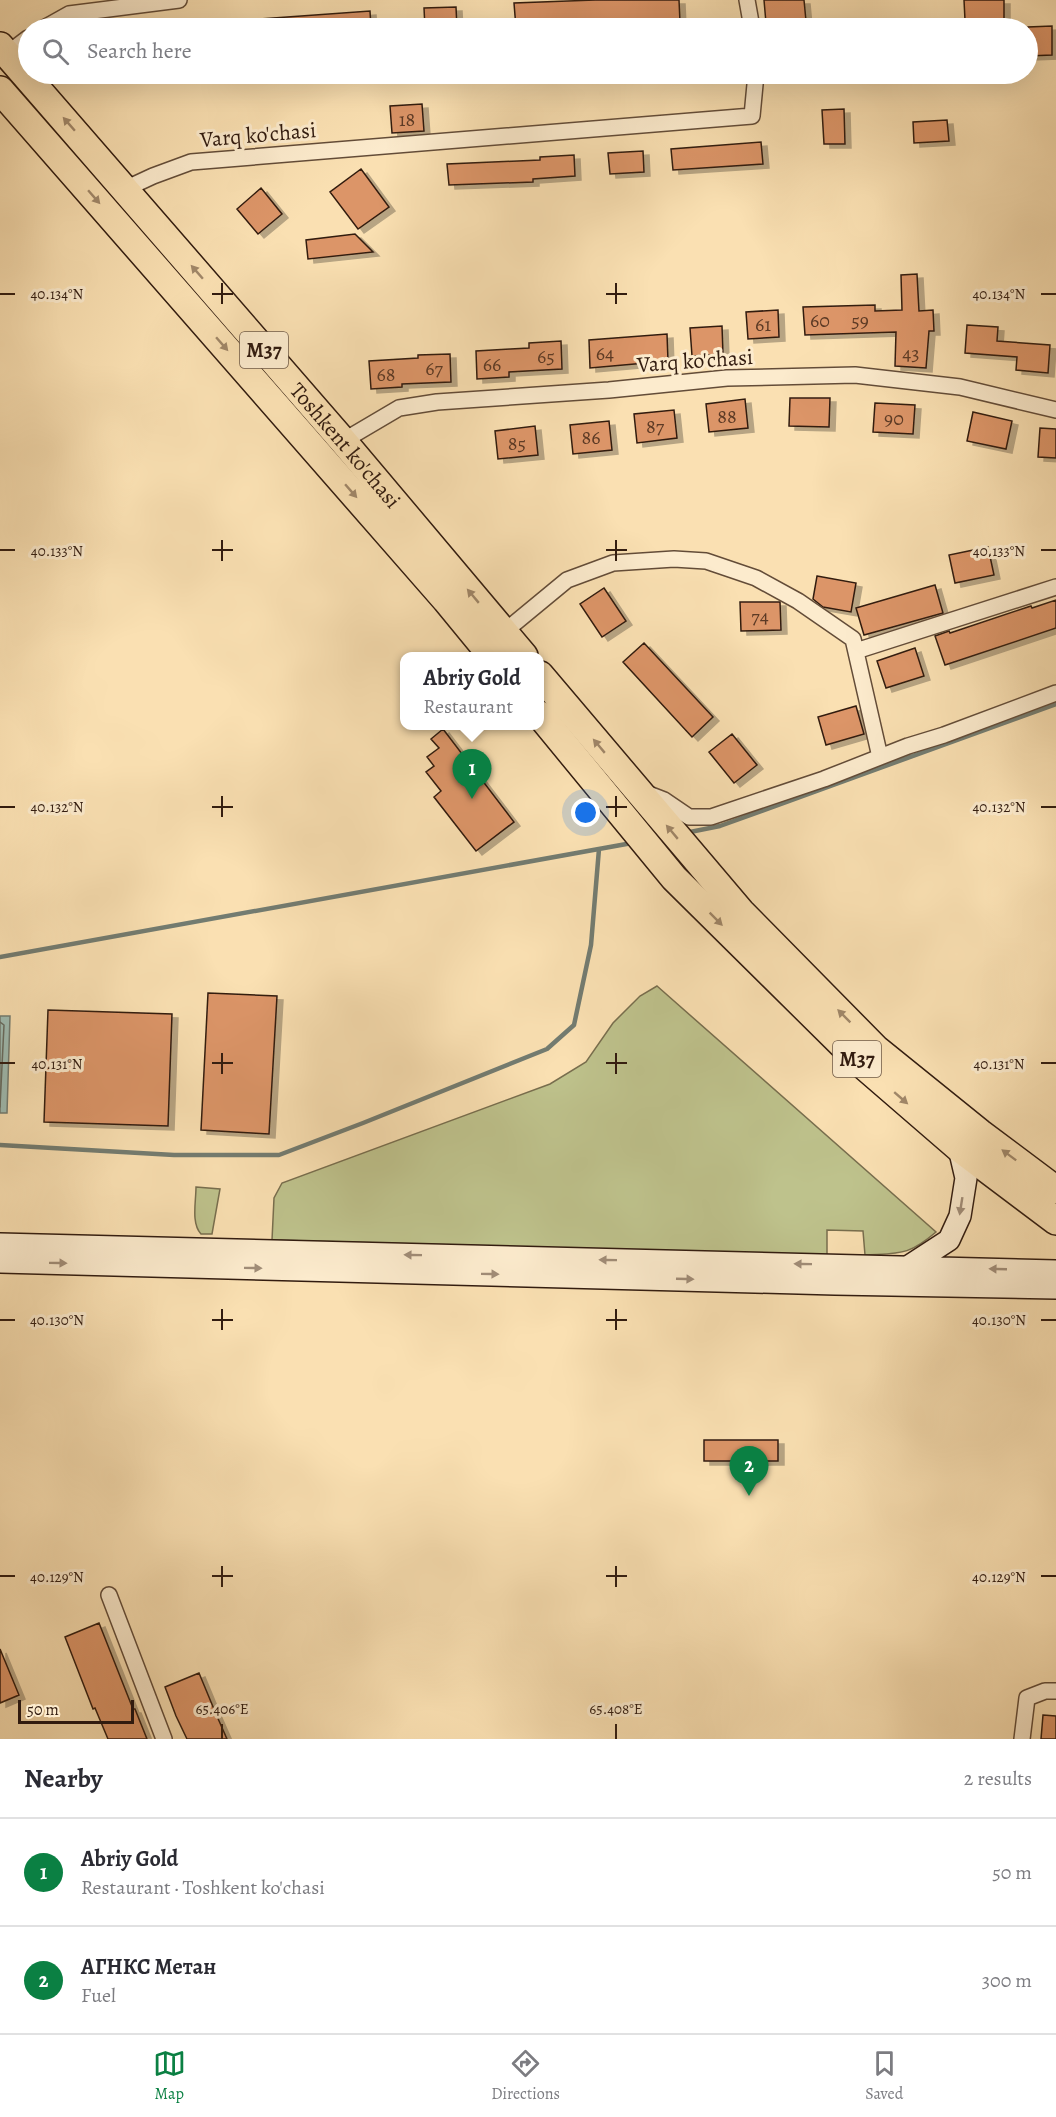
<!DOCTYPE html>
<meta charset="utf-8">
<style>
body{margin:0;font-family:Alegreya,serif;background:#f2f2f3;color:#2b2b33}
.scale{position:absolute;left:18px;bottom:15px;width:116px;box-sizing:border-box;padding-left:6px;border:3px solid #311b0f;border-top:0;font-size:16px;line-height:21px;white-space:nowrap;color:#311b0f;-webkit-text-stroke:4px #fcebcd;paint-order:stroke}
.you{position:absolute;left:586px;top:813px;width:21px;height:21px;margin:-15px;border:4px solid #fff;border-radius:50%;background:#1a73e8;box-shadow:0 0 0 9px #1a73e833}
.badge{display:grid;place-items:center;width:39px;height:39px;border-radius:50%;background:#0b8043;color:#fff;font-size:20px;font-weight:700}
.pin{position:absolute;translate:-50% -50px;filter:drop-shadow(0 2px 3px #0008)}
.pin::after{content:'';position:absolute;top:32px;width:21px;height:18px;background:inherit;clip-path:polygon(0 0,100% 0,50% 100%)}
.popup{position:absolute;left:400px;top:652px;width:144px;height:78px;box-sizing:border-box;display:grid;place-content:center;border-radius:12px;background:#fff;filter:drop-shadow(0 2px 4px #0005);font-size:20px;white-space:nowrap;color:#7c7c81}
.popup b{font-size:22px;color:#2b2b33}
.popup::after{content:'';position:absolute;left:50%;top:100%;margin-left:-12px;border:12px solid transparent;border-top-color:#fff}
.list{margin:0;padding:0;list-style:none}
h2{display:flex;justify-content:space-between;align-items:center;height:78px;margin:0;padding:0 24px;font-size:26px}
h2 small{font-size:20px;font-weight:400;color:#7c7c81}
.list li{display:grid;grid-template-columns:39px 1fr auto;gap:18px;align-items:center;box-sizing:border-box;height:108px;padding:0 24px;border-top:2px solid #e1e1e2}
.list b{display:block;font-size:22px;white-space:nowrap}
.list p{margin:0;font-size:20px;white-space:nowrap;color:#7c7c81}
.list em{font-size:20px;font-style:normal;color:#7c7c81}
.icon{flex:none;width:33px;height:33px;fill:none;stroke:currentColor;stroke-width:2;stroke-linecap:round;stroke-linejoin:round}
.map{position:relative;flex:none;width:1056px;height:1739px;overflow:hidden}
.search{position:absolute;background:#fff;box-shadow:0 6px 24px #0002;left:18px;right:18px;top:18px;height:66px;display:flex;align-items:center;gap:15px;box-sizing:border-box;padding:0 21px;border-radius:33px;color:#7c7c81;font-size:22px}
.sheet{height:294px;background:#fff}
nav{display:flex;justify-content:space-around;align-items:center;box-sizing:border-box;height:84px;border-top:2px solid #e1e1e2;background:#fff;font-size:16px;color:#7c7c81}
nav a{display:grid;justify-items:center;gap:3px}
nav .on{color:#0b8043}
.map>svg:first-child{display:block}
</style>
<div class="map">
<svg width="1056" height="1739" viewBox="0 0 1056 1739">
<defs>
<filter id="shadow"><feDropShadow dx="6" dy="4" stdDeviation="0" flood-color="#0004"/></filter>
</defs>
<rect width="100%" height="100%" fill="#fae0b2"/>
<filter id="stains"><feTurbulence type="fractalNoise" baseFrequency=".00333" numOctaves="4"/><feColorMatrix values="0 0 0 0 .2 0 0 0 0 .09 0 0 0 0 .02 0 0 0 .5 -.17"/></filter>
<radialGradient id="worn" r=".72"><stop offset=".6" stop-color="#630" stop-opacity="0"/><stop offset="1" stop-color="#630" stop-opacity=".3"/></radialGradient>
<!-- green -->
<path fill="#bec28c" stroke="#786e4e" stroke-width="1.5" d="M657,986L936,1232C908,1256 900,1253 865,1255L863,1231L827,1230V1255L272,1240L274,1198L282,1183L550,1084L586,1062L613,1023L640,996Z
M196,1187L220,1189L212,1234H201C191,1223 196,1202 196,1187Z"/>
<!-- water -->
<path fill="#9fbcb2" stroke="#737c71" stroke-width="1.5" d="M0,1016H10L7,1113H0Z"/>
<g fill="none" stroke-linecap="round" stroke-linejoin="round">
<!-- shore -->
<path stroke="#686c60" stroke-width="1.5" d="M0,1022L4,1025L0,1107"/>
<!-- stream -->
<path stroke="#737c71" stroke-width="4.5" d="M685,833L720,826L1056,704
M0,957L632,843
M0,1145L174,1155H279L363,1123L547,1049L574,1025L591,945L599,849"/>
</g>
<!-- building -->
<path fill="#dc9568" stroke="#311b0f" stroke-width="1.5" filter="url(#shadow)" d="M595,0H679L680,22L601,28H516L514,3Z
M764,0H804L806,21L766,23Z
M964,0H1004V20H965Z
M456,7L457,28H425L424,8Z
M370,11L371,28H260V19Z
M1052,26V55L1028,56V27Z
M422,104L424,131L392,133L390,106Z
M844,109L845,144H824L822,110Z
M947,120L949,141L914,143L913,122Z
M761,142L763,164L673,170L671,149Z
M643,151L644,172L610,174L608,153Z
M574,155L575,176L533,179V182L449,185L447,164L540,160V157Z
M361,169L389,207L358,229L330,192Z
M261,188L282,214L258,234L237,209Z
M355,234L373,252L308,259L306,240Z
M917,274L919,311L933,310L934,331H929L926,368L895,366L896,332L805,335L803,307L875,305V311L902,310L901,275Z
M778,310L779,337L748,339L746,312Z
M967,325L998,327L997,341L1050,345L1048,373L1016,370L1017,357L965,353Z
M722,326L723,354L692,356L690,328Z
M667,334L668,361L590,368L589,340Z
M561,341L562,369L509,372V377L477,379L476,351L529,348V343Z
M450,354L451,382L402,384V387L371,389L369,361L418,358V355Z
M790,398H830L829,427L789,426Z
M745,399L748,428L709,432L706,404Z
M875,403L915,405L913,434L873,432Z
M674,410L677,438L637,443L634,414Z
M973,412L1012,421L1006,449L967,441Z
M609,421L612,450L573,454L570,425Z
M535,426L538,455L498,459L495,431Z
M1040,428L1056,429V458L1038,457Z
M988,547L994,575L955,583L949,555Z
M817,576L856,583L851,612L823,607L813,599Z
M935,585L943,613L864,635L856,608Z
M604,588L626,621L602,637L580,604Z
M1056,600V628L945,665L935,636L949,631L950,633L1031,606L1032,608Z
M740,602H780L781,630L741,631Z
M644,643L713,717L692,737L623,662Z
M915,648L924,676L886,688L877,661Z
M856,706L864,734L826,745L818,717Z
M443,729L514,822L476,851L434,797L441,791L426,772L434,766L427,757L439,748L431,739Z
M732,734L757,765L734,783L709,752Z
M208,993L277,996L269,1134L201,1130Z
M48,1010L172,1014L168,1126L44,1122Z
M704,1440H778V1461H704Z
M99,1623L133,1709H135L147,1739H108L95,1708L93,1709L65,1637Z
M0,1649L19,1695L0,1703Z
M199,1673L216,1714L227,1739H187L176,1716L165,1687Z
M1043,1715L1056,1716V1739H1041Z"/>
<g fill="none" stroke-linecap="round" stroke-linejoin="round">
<!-- street casing -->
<g stroke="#634c38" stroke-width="18">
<path id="street" d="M747,0L752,28
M44,28L69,14L179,0
M7,54L28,38
M125,189L153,176L191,162L752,116L756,74
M343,441L399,408L437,402L609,390L727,378L855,375L960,387L1056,410
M504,632L567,580L613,563L674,559L706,561L756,578L798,601L853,639L880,757
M856,651L1056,587
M646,793L664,800L689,817H711L824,779L908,746L944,735L1056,693
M109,1595L164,1739
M1022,1739L1027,1698L1045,1691H1056"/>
</g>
<!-- secondary casing -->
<g stroke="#311b0f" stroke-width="24">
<path id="secondary" d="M0,1244L1056,1271
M0,1262L835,1284L1056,1288
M909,1266L949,1240L960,1216L966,1178L959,1148"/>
</g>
<!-- highway casing -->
<g stroke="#311b0f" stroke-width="30">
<g id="highway">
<path id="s1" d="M0,46L343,441L524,656"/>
<path d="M0,90L446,600L492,656"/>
<path d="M540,675L741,912L876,1049L980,1133L1056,1190"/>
<path d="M540,715L674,878L863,1065L959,1148L1056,1221"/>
</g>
</g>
<!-- street -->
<use href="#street" stroke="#fcebcd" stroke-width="15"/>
<!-- secondary -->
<use href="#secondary" stroke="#fcebcd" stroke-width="21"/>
<!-- highway -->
<use href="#highway" stroke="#fae0b2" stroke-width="27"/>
</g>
<!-- one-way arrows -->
<defs><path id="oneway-solid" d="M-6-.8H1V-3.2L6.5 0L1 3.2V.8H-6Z" transform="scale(1.5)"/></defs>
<g fill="#a08769">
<use href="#oneway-solid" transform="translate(69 124) rotate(-131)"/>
<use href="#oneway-solid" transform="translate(94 197) rotate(49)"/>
<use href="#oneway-solid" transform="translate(197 272) rotate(-131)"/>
<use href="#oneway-solid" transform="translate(222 344) rotate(49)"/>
<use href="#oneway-solid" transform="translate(351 491) rotate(49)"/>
<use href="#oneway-solid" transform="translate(473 596) rotate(-130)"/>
<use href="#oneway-solid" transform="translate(599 746) rotate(-130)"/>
<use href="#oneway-solid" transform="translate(672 832) rotate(-130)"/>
<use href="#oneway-solid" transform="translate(716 919) rotate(45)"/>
<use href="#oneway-solid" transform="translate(844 1016) rotate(-135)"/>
<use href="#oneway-solid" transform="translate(901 1098) rotate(41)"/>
<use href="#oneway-solid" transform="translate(1009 1155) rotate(-143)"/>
</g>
<g fill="#a18d78">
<use href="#oneway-solid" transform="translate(961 1206) rotate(99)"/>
<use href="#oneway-solid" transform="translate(413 1255) rotate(-179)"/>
<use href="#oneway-solid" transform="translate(608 1260) rotate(-179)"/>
<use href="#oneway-solid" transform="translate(58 1263) rotate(1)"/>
<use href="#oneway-solid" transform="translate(803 1264) rotate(-179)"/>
<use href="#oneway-solid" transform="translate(253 1268) rotate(1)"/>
<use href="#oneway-solid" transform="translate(998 1269) rotate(-178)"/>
<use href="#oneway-solid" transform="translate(490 1274) rotate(1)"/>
<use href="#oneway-solid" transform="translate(685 1279) rotate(2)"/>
</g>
<!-- ticks -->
<path fill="none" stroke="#311b0f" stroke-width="2" d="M222,283V304M616,283V304M0,294H15M212,294H233M606,294H627M1041,294H1056M222,540V561M616,540V561M0,550H15M212,550H233M606,550H627M1041,550H1056M222,796V817M616,796V817M0,807H15M212,807H233M606,807H627M1041,807H1056M222,1053V1074M616,1053V1074M0,1063H15M212,1063H233M606,1063H627M1041,1063H1056M222,1309V1330M616,1309V1330M0,1320H15M212,1320H233M606,1320H627M1041,1320H1056M222,1566V1587M616,1566V1587M0,1576H15M212,1576H233M606,1576H627M1041,1576H1056M222,1724V1739M616,1724V1739"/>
<g text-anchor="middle" stroke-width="6" stroke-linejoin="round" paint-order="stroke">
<!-- number labels -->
<g font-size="20" fill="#5c3a25">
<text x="407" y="126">18</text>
<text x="820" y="327">60</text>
<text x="860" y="327">59</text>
<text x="763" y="331">61</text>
<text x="605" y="360">64</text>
<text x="911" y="360">43</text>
<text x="546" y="363">65</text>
<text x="492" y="371">66</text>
<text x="434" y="375">67</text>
<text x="386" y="381">68</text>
<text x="727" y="423">88</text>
<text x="894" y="425">90</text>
<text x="655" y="433">87</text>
<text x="591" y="444">86</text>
<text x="517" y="450">85</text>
<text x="760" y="623">74</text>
</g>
<!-- shield labels -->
<g fill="#fcebcd" stroke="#6e5948" stroke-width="1.5">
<rect x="240" y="332" width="48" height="36" rx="4.5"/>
<rect x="833" y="1041" width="48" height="36" rx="4.5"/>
</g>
<g font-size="21" font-weight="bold" fill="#311b0f">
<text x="264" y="357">M37</text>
<text x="857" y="1066">M37</text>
</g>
<!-- street labels -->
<g font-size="22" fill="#311b0f" stroke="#fcebcd">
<text transform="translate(258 134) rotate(-5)" y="8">Varq ko'chasi</text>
<text transform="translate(695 360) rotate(-4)" y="8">Varq ko'chasi</text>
<text dy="8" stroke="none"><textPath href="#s1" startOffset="528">Toshkent ko'chasi</textPath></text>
</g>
</g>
<g font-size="15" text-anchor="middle" fill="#311b0f" stroke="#fcebcd" stroke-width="6" stroke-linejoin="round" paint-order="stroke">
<text x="57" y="299">40.134°N</text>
<text x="999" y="299">40.134°N</text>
<text x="57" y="556">40.133°N</text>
<text x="999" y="556">40.133°N</text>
<text x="57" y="812">40.132°N</text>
<text x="999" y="812">40.132°N</text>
<text x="57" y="1069">40.131°N</text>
<text x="999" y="1069">40.131°N</text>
<text x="57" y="1325">40.130°N</text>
<text x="999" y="1325">40.130°N</text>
<text x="57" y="1582">40.129°N</text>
<text x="999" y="1582">40.129°N</text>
<text x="222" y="1714">65.406°E</text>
<text x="616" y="1714">65.408°E</text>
</g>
<rect width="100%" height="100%" filter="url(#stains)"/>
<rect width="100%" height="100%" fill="url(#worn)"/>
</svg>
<div class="scale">50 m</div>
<div class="you"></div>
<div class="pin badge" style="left:472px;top:799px">1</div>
<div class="popup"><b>Abriy Gold</b>Restaurant</div>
<div class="pin badge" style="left:749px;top:1496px">2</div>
<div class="search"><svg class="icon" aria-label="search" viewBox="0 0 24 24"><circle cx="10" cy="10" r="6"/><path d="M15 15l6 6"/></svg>Search here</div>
</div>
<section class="sheet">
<h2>Nearby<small>2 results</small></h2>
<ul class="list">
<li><span class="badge">1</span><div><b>Abriy Gold</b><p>Restaurant · Toshkent ko'chasi</p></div><em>50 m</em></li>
<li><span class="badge">2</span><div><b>АГНКС Метан</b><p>Fuel</p></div><em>300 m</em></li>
</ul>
</section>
<nav>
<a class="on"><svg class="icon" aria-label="map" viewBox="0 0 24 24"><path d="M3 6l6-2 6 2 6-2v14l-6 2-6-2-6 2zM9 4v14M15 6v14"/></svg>Map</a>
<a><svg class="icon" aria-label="directions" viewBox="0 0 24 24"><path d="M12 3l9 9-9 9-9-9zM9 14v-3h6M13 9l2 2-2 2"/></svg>Directions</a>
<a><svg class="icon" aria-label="saved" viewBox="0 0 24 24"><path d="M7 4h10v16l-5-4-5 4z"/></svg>Saved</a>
</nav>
